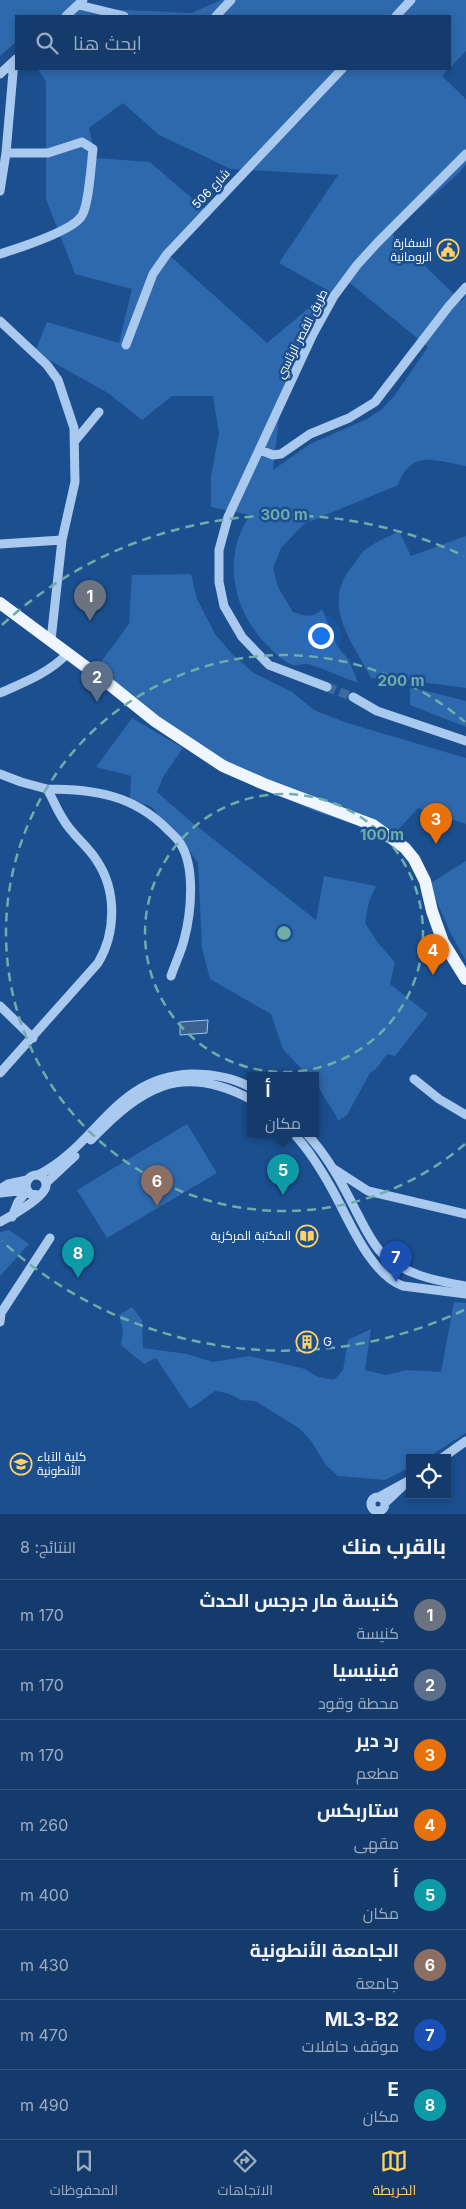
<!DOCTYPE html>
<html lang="ar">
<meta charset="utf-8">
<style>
body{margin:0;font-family:Inter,Cairo,sans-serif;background:#1d4271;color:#f1f3f6;direction:rtl}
.controls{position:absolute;right:15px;bottom:15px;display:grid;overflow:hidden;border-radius:0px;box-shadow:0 2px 8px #0003}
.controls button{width:45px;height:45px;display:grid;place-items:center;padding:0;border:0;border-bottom:1px solid #33557e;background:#143b6b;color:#f1f3f6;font:25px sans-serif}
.you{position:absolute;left:320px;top:635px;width:18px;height:18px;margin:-12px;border:4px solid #fff;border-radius:50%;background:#1a73e8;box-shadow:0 0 0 8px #1a73e833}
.badge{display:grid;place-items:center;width:32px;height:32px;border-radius:50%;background:#ffd166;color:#fff;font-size:16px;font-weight:700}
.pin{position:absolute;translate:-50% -41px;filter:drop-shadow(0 1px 2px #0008)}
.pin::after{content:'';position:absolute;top:26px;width:18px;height:15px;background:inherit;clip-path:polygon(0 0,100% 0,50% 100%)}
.popup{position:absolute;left:247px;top:1072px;width:72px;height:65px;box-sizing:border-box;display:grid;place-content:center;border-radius:0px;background:#143b6b;filter:drop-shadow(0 1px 4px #0005);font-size:16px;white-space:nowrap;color:#9dadc1}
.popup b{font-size:19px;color:#f1f3f6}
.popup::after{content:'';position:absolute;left:50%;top:100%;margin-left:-10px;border:10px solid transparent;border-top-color:#143b6b}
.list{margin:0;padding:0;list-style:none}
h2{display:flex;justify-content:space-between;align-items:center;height:65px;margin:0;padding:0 20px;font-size:21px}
h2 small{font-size:16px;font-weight:400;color:#9dadc1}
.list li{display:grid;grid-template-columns:32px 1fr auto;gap:15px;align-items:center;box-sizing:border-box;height:70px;padding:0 20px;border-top:1px solid #33557e}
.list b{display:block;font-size:19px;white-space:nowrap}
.list p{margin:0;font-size:16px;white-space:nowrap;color:#9dadc1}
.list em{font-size:16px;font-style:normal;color:#9dadc1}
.icon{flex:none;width:28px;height:28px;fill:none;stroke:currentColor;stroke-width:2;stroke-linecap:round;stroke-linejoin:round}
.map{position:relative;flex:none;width:466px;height:1514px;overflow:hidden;direction:ltr}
.search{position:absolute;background:#143b6b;box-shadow:0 2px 8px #0003;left:15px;right:15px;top:15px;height:55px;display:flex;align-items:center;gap:12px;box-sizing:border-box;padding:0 18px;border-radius:0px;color:#9dadc1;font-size:19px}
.sheet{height:625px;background:#143b6b}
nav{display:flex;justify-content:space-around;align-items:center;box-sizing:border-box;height:70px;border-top:1px solid #33557e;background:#143b6b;font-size:14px;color:#9dadc1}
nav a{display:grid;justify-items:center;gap:2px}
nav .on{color:#ffd166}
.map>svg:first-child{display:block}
</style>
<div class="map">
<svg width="466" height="1514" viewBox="0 0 466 1514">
<rect width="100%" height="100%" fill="#1b4f8f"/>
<!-- green -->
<path fill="#2e69ad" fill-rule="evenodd" d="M0,0H79L84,8L191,13L221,0H466V51L450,68V16H16V42L0,56Z
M38,69H449L442,76L466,99V164L458,174L391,233L461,301L466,296V466C436,461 411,448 398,485L304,524L281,548L273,568L278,587L293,612C306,616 313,619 322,609L337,646L349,660L358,683C342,677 325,669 308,664C303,663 298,666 293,665C283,662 273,651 266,644C232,609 222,556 250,515L211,507V476L219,434L213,396H172L142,420L108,393L35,352L47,322L119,343L132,289L75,274L46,199V82ZM123,103L159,135L231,169L338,175L279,263L329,291L267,343L169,255L210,214L150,162L96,158L89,128ZM345,279L428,347L395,395L382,409L367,419L310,444L273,470L279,417L333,295Z
M399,531L411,556L466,536V688L420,682L371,678C352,641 319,603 354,564C358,559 360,554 365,550C375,542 388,537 399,531Z
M191,574L197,599L215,634L233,655L254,673L292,692L314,710L344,722L466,758V824L418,808L386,843L356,825L314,811L278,795L92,674L129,624L132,575Z
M410,687L466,701V727L410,705Z
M132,718L183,748L163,777L157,792L189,820L316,920L324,876L376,886L369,901L365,923L378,943L395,962L390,984L428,1014L395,1056L387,1054L376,1069L370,1073L347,1115L338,1121C333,1106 316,1090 316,1076H308L283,1049L271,1014L210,979L202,948L198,863L174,829L158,815L152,807L130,799L131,776L96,767Z
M466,861V961L450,932L429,884Z
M187,1124L217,1173L107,1238L77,1190Z
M9,1230L29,1244L0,1276V1232Z
M454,1302L466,1303V1433L427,1458H410V1467L385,1480L338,1476L326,1465L311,1441L299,1428L255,1401L241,1400L227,1393L215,1391L190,1409L156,1358L144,1364L121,1345L123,1330L119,1315L132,1307L142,1320L143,1348L187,1354L213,1362L250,1356L305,1369L318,1377L334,1380L343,1370L348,1340L371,1329L365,1370L386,1375L407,1370L441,1372Z"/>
<!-- water -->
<path fill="#3c6290" stroke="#9cc4f0" d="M208,1020L207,1033L180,1035V1022Z"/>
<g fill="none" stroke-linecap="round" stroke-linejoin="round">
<!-- minor-tunnel -->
<path stroke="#3d69a0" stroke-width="9" stroke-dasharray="9 4.5" stroke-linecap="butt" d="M327,687L353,697"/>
<!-- minor -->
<path stroke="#a9c9ee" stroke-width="9" d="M79,5L124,16
M66,16L83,0
M216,16L231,0
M396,16L411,0
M0,74L16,59
M0,191L6,153L14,61
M0,254C19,248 70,232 81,217C89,207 91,164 93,149L82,142L48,153H6
M0,321L47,365L58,380L74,428L75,482L62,540L51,640
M126,345L153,274L167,254L342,69
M75,441L99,412
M260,450L273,455L281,454L310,434L349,418L375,402L449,306L466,287
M0,544L62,540
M327,687L269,665L242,637L224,606L219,582V550L228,517L313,334L334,296L357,265L378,242L466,154
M0,693C25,682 49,673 68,653
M353,697L377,711L466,741
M0,774L21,782L47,789C53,799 57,810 63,819C72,835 88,846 97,861C117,891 116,933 98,963L0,1073
M47,789C94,789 133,795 167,829C171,833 177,838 180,843C196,867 191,914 184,940C181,952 175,964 171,976
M0,1006L33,1038
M414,1079L439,1099L466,1115
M294,1134C310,1151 322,1171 333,1191C349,1220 370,1274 403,1286L466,1294
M307,1134C328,1157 342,1183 356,1211C363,1224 369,1238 379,1250C400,1274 436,1281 466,1286
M91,1140C141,1088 180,1062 250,1099
M334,1169L368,1191L466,1214
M38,1175C97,1146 114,1077 191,1074C212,1074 232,1077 250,1087
M46,1183L75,1156
M0,1189L8,1184L27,1180
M0,1193L26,1190
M12,1217L18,1202L27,1191
M0,1222C10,1217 45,1197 46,1186C47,1172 26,1170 26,1188L30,1194L38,1195
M0,1322L1,1313L50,1238
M442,1458L466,1441
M371 1504a7 7 0 1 1 14 0a7 7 0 1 1-14 0Z
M379,1497L410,1480
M385,1503L403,1486"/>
<!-- major -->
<path stroke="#f0f6ff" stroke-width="12" d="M0,603L109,684L155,721L223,766L264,784L373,825L405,848L414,859L425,881L432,911L443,942L466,979"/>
</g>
<!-- distance rings -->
<g fill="none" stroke="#6fada8" stroke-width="2.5" stroke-dasharray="9 6">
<circle cx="284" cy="933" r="139"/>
<path d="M465 1144A278 278 0 1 1 465 722"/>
<path d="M464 1310A418 418 0 0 1 2 1241M2 625A418 418 0 0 1 464 556"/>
</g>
<!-- icons -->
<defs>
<g id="civic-ring" transform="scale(1.125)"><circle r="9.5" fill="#1b4f8f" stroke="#ffd166" stroke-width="1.5"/><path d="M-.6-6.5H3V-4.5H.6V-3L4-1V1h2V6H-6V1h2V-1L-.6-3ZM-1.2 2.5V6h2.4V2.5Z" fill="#ffd166"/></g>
<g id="library-ring" transform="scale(1.125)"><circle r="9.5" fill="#1b4f8f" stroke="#ffd166" stroke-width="1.5"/><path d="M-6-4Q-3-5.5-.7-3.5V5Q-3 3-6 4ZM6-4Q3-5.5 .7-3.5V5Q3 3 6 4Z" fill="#ffd166"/></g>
<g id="building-ring" transform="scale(1.125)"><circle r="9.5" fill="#1b4f8f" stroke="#ffd166" stroke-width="1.5"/><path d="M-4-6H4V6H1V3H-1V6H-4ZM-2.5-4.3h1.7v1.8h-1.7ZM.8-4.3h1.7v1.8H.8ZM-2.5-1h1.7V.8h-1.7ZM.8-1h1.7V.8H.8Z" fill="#ffd166"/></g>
<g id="school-ring" transform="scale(1.125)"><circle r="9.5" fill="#1b4f8f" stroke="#ffd166" stroke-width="1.5"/><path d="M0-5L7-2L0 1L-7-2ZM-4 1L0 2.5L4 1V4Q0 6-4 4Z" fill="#ffd166"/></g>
</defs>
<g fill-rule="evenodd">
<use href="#civic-ring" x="448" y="250"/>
<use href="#library-ring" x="307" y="1236"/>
<use href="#building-ring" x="307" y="1342"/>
<use href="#school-ring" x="21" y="1464"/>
</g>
<g text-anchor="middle" stroke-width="5" stroke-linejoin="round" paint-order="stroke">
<!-- street labels -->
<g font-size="12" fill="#fff" stroke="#1b4f8f">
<text transform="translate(211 189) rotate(-47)" y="4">شارع 506</text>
<text transform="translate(302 334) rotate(-63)" y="4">طريق القصر الرئاسي</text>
</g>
<!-- poi labels -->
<g font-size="12" fill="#fff" stroke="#1b4f8f" text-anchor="end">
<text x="432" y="247">السفارة<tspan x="432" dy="14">الرومانية</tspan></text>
<text x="291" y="1240">المكتبة المركزية</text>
<text x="323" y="1346" text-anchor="start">G</text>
<text x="37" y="1461" text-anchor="start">كلية الآباء<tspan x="37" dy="14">الأنطونية</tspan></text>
</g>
</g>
<circle cx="284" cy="933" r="8" fill="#6fada8" stroke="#1b4f8f" stroke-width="2.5"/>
<g font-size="15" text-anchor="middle" font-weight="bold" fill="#6fada8" stroke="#1b4f8f" stroke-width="5" stroke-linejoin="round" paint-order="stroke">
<text x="284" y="520">300 m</text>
<text x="401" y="686">200 m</text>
<text x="382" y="840">100 m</text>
</g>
</svg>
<div class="controls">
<button><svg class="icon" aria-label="locate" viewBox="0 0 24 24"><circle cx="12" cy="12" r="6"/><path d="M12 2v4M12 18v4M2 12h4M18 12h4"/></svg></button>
</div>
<div class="you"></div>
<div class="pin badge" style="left:90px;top:621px;background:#6b7280">1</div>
<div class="pin badge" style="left:97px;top:702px;background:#5c6f8a">2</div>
<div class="pin badge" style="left:436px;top:844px;background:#e8710a">3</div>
<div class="pin badge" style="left:433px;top:975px;background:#e8710a">4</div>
<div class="pin badge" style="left:283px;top:1195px;background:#0f9aa8">5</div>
<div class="popup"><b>أ</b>مكان</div>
<div class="pin badge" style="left:157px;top:1206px;background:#8d6e63">6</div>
<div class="pin badge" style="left:396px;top:1282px;background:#1a4fb4">7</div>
<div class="pin badge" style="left:78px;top:1278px;background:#0f9aa8">8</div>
<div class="search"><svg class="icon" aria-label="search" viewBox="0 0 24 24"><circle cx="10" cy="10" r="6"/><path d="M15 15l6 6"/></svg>ابحث هنا</div>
</div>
<section class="sheet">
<h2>بالقرب منك<small>النتائج: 8</small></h2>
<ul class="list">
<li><span class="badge" style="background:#6b7280">1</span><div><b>كنيسة مار جرجس الحدث</b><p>كنيسة</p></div><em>170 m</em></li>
<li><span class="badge" style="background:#5c6f8a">2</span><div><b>فينيسيا</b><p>محطة وقود</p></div><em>170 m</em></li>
<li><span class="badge" style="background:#e8710a">3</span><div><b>رد دير</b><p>مطعم</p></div><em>170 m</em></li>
<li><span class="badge" style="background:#e8710a">4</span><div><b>ستاربكس</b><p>مقهى</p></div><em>260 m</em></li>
<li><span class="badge" style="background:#0f9aa8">5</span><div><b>أ</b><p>مكان</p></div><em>400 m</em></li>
<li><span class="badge" style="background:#8d6e63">6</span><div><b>الجامعة الأنطونية</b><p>جامعة</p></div><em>430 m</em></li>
<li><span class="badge" style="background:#1a4fb4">7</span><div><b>ML3-B2</b><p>موقف حافلات</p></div><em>470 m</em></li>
<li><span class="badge" style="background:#0f9aa8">8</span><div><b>E</b><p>مكان</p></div><em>490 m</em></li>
</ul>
</section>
<nav>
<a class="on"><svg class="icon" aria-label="map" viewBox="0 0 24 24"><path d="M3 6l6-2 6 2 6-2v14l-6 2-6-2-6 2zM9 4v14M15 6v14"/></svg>الخريطة</a>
<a><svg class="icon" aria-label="directions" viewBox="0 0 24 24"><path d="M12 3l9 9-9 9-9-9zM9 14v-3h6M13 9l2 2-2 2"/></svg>الاتجاهات</a>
<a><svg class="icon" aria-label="saved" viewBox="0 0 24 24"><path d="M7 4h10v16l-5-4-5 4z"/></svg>المحفوظات</a>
</nav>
